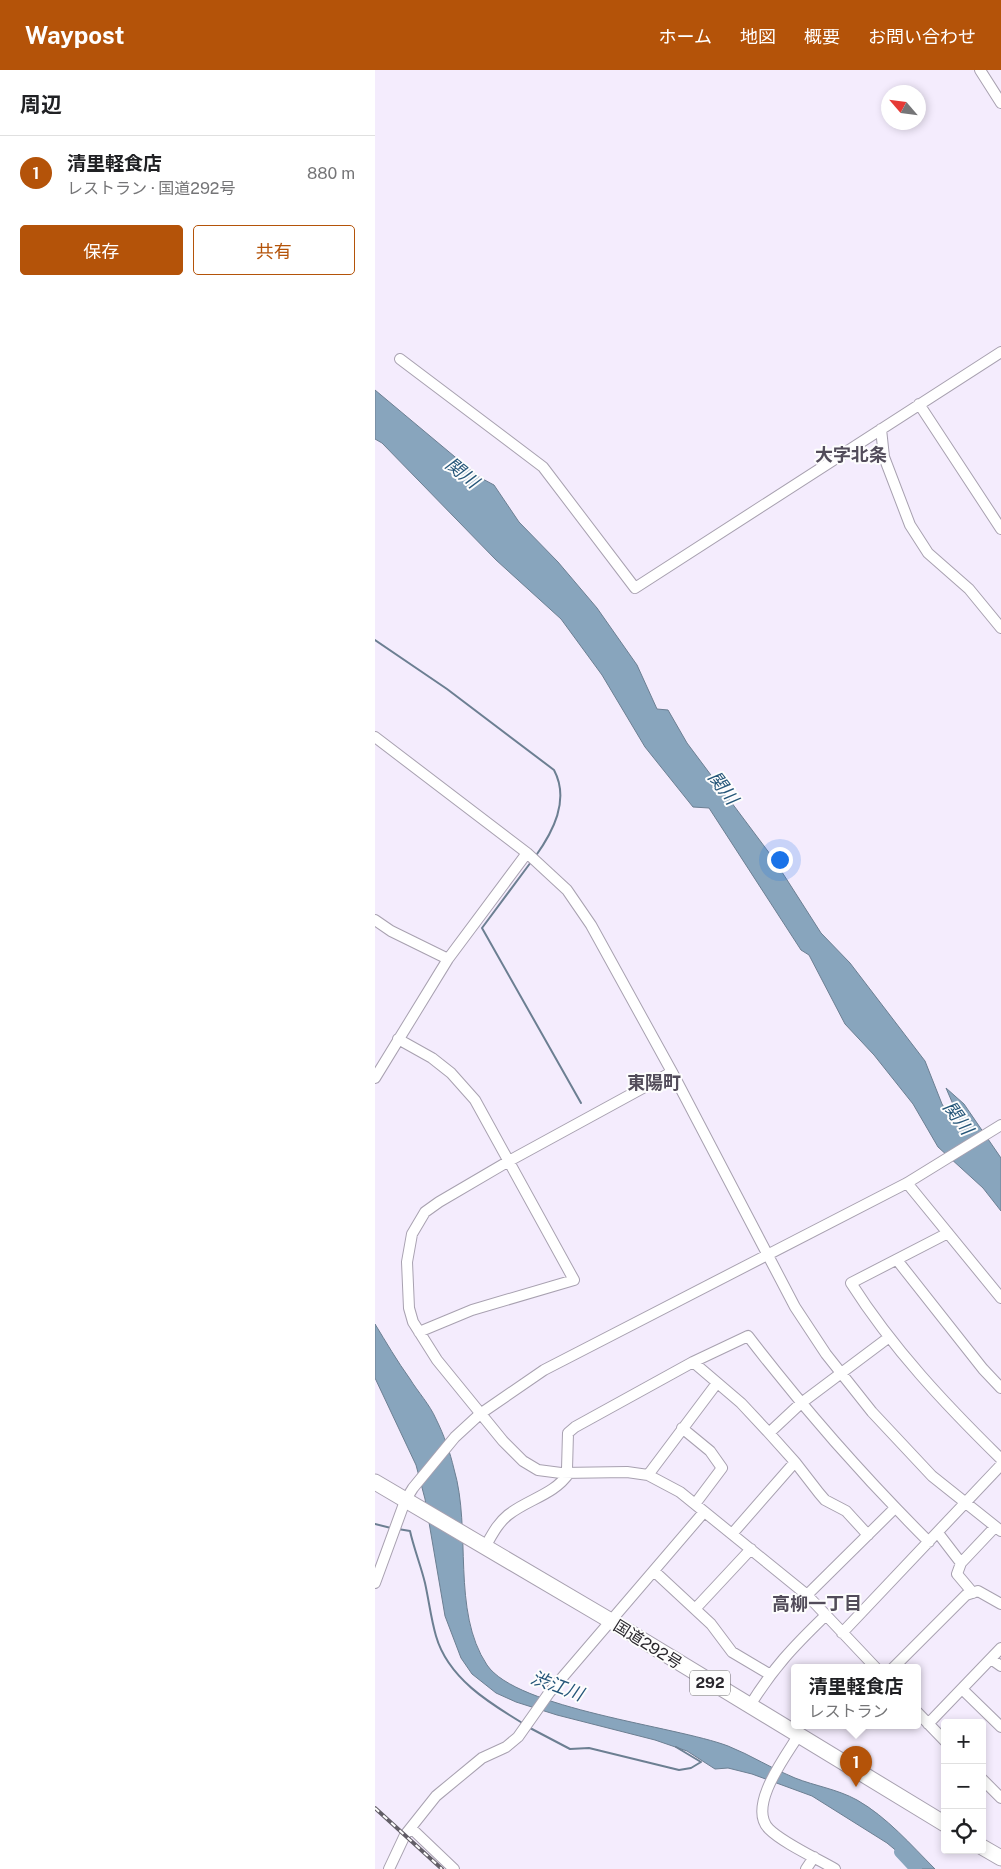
<!DOCTYPE html>
<html lang="ja">
<meta charset="utf-8">
<style>
body{margin:0;font-family:"Public Sans","Noto Sans JP",sans-serif;background:#f6f6f6;color:#202124}
.controls{position:absolute;right:15px;bottom:15px;display:grid;overflow:hidden;border-radius:5px;box-shadow:0 2px 8px #0003}
.controls button{width:45px;height:45px;display:grid;place-items:center;padding:0;border:0;border-bottom:1px solid #e0e0e0;background:#fff;color:#202124;font:25px sans-serif}
.compass{position:absolute;left:506px;top:15px;width:45px;height:45px;border-radius:50%;background:#fff;box-shadow:0 2px 8px #0003;rotate:298deg}
.you{position:absolute;left:404px;top:789px;width:18px;height:18px;margin:-12px;border:4px solid #fff;border-radius:50%;background:#1a73e8;box-shadow:0 0 0 8px #1a73e833}
.badge{display:grid;place-items:center;width:32px;height:32px;border-radius:50%;background:#b45309;color:#fff;font-size:16px;font-weight:700}
.pin{position:absolute;translate:-50% -41px;filter:drop-shadow(0 1px 2px #0008)}
.pin::after{content:'';position:absolute;top:26px;width:18px;height:15px;background:inherit;clip-path:polygon(0 0,100% 0,50% 100%)}
.popup{position:absolute;left:416px;top:1594px;width:130px;height:65px;box-sizing:border-box;display:grid;place-content:center;border-radius:5px;background:#fff;filter:drop-shadow(0 1px 4px #0005);font-size:16px;white-space:nowrap;color:#757577}
.popup b{font-size:19px;color:#202124}
.popup::after{content:'';position:absolute;left:50%;top:100%;margin-left:-10px;border:10px solid transparent;border-top-color:#fff}
.list{margin:0;padding:0;list-style:none}
h2{display:flex;justify-content:space-between;align-items:center;height:65px;margin:0;padding:0 20px;font-size:21px}
h2 small{font-size:16px;font-weight:400;color:#757577}
.list li{display:grid;grid-template-columns:32px 1fr auto;gap:15px;align-items:center;box-sizing:border-box;height:75px;padding:0 20px;border-top:1px solid #e0e0e0}
.list b{display:block;font-size:19px;white-space:nowrap}
.list p{margin:0;font-size:16px;white-space:nowrap;color:#757577}
.list em{font-size:16px;font-style:normal;color:#757577}
.actions{display:flex;gap:10px;padding:15px 20px}
.actions a{flex:1;padding:11px 0;border:1px solid #b45309;border-radius:5px;text-align:center;font-size:18px;color:#b45309}
.actions .main{background:#b45309;color:#fff}
.icon{flex:none;width:28px;height:28px;fill:none;stroke:currentColor;stroke-width:2;stroke-linecap:round;stroke-linejoin:round}
.map{position:relative;flex:none;width:626px;height:1799px;overflow:hidden}
header{display:flex;align-items:center;gap:30px;box-sizing:border-box;height:70px;padding:0 25px;background:#b45309;color:#fff}
header strong{font-size:24px}
nav{display:flex;gap:28px;margin-inline-start:auto;font-size:18px}
main{display:flex}
aside{flex:1;background:#fff}
.map>svg:first-child{display:block}
</style>
<header>
<strong>Waypost</strong>
<nav><a>ホーム</a><a>地図</a><a>概要</a><a>お問い合わせ</a></nav>
</header>
<main>
<aside>
<h2>周辺<small></small></h2>
<ul class="list">
<li><span class="badge">1</span><div><b>清里軽食店</b><p>レストラン · 国道292号</p></div><em>880 m</em></li>
</ul>
<div class="actions"><a class="main">保存</a><a>共有</a></div>
</aside>
<div class="map">
<svg width="626" height="1799" viewBox="0 0 626 1799">
<rect width="100%" height="100%" fill="#f4ecfd"/>
<!-- water -->
<path fill="#88a5bd" stroke="#6c7f92" d="M0,320L104,407L119,415L144,452L183,492L222,538L262,595L282,639L293,640L312,673L398,788L446,863L475,893L550,991L567,1034L579,1054L589,1060L571,1018L589,1034L626,1088V1141L608,1118L563,1077L538,1034L499,985L470,954L434,885L426,880L334,738L318,737L270,677L227,605L186,549L121,490L7,373L0,369Z
M0,1254C11,1272 22,1291 35,1309C43,1322 55,1335 61,1349C69,1365 75,1382 79,1399C97,1460 76,1541 112,1595C142,1639 300,1656 353,1676C376,1685 397,1699 420,1708C440,1716 462,1719 482,1730C512,1747 536,1775 560,1799H543L512,1773L437,1726L377,1704L353,1698L340,1699L312,1681L280,1670L182,1645L141,1632L121,1623L97,1604L86,1588L70,1546L50,1429L41,1395L0,1308Z"/>
<g fill="none" stroke-linecap="round" stroke-linejoin="round">
<!-- stream -->
<path stroke="#6c7f92" stroke-width="2" d="M0,570L72,619L179,700C195,730 178,762 160,787
M156,792L107,858L206,1033
M0,1454L16,1458
M23,1459L35,1461C39,1479 46,1496 50,1513C54,1531 56,1549 61,1566C73,1608 114,1633 149,1654
M155,1658L195,1679L214,1678L304,1700L316,1698L326,1692L301,1677"/>
<!-- river -->
<path stroke="#88a5bd" stroke-width="12" d="M525,1782L541,1799"/>
<!-- minor casing -->
<g stroke="#a8a1b0" stroke-width="12">
<path id="minor" d="M605,0L626,33
M25,289L168,397L260,518L626,282
M544,334L626,459
M506,359L509,387L535,455L553,483L594,519L626,558
M0,667L152,783L192,820L216,855L297,1002L420,1237L451,1284L497,1342L557,1406L626,1461
M0,850L16,861L73,889
M23,969L57,988L76,1003L100,1030L199,1210L97,1240L44,1262
M297,1002L134,1091L64,1132L50,1142L37,1164L32,1192L34,1238L38,1252L62,1290L128,1371L148,1391L163,1400L186,1403L252,1402L273,1405L305,1422L432,1525L501,1598
M0,1008L73,889L152,783
M532,1113L626,1228
M573,1163L476,1213C518,1279 570,1334 626,1389
M522,1190L608,1299L626,1318
M318,1292L366,1333L394,1363L420,1392L444,1423L450,1430L471,1441L493,1465
M307,1358L335,1381L347,1398L320,1434
M394,1363L425,1334L513,1268
M194,1403L192,1399L193,1363L200,1357L318,1292L373,1266C429,1339 489,1407 554,1472
M273,1405L342,1313
M563,1463L586,1493L582,1504L598,1523
M357,1464L420,1392
M110,1477C117,1465 122,1454 133,1445C153,1429 179,1425 194,1403
M586,1493L620,1457
M280,1502L336,1554L357,1582L394,1604
M0,1513L30,1431L38,1418L80,1367L105,1344L169,1300L532,1113L626,1055
M432,1525L520,1438
M320,1539L376,1479
M467,1563L626,1395
M616,1589L626,1596
M518,1598L591,1525L603,1521L626,1534
M587,1619L626,1657
M374,1637C398,1598 418,1577 450,1546
M542,1642L570,1671
M553,1654L626,1578
M423,1666C410,1687 372,1737 394,1759C408,1773 441,1788 460,1799
M607,1709L626,1728
M36,1758L79,1799
M14,1799L30,1765L61,1726L107,1688L131,1677L143,1667L174,1623L329,1442
M431,1799L439,1787"/>
</g>
<!-- highway casing -->
<g stroke="#a8a1b0" stroke-width="17">
<path id="highway" d="M0,1412L236,1551L570,1754
M607,1777L626,1788"/>
</g>
<!-- minor -->
<use href="#minor" stroke="#fff" stroke-width="10"/>
<!-- highway -->
<use href="#highway" stroke="#fff" stroke-width="15"/>
<!-- rail casing -->
<g stroke="#625e67" stroke-width="4">
<path id="rail" d="M0,1738L67,1799"/>
</g>
<!-- rail -->
<use href="#rail" stroke="#fdfdfd" stroke-width="2" stroke-dasharray="5.5" stroke-linecap="butt"/>
</g>
<g text-anchor="middle" stroke-width="4" stroke-linejoin="round" paint-order="stroke">
<!-- shield labels -->
<rect fill="#fdfdfd" stroke="#69676b" stroke-width="1" x="315" y="1600.5" width="40" height="25" rx="4"/>
<g font-size="15" font-weight="bold" fill="#2a272d">
<text x="335" y="1618">292</text>
</g>
<!-- street labels -->
<g font-size="16" fill="#2a272d" stroke="#fdfdfd">
<text transform="translate(273 1574) rotate(32)" y="6">国道292号</text>
</g>
<!-- neighbourhood labels -->
<g font-size="18" font-weight="bold" fill="#524c5a" stroke="#fdfdfd">
<text x="476" y="391">大字北条</text>
<text x="279" y="1019">東陽町</text>
<text x="442" y="1540">高柳一丁目</text>
</g>
<!-- water labels -->
<g font-size="18" font-style="italic" fill="#255679" stroke="#fdfdfd">
<text transform="translate(87 403) rotate(39)" y="6">関川</text>
<text transform="translate(348 718) rotate(53)" y="6">関川</text>
<text transform="translate(583 1048) rotate(54)" y="6">関川</text>
<text transform="translate(182 1616) rotate(20)" y="6">渋江川</text>
</g>
</g>
</svg>
<div class="controls">
<button>+</button>
<button>−</button>
<button><svg class="icon" aria-label="locate" viewBox="0 0 24 24"><circle cx="12" cy="12" r="6"/><path d="M12 2v4M12 18v4M2 12h4M18 12h4"/></svg></button>
</div>
<svg class="compass" viewBox="-18 -18 36 36"><path d="M0-13l5 13h-10z" fill="#e53935"/><path d="M0 13l5-13h-10z" fill="#757577"/></svg>
<div class="you"></div>
<div class="pin badge" style="left:481px;top:1717px">1</div>
<div class="popup"><b>清里軽食店</b>レストラン</div>
</div>
</main>
